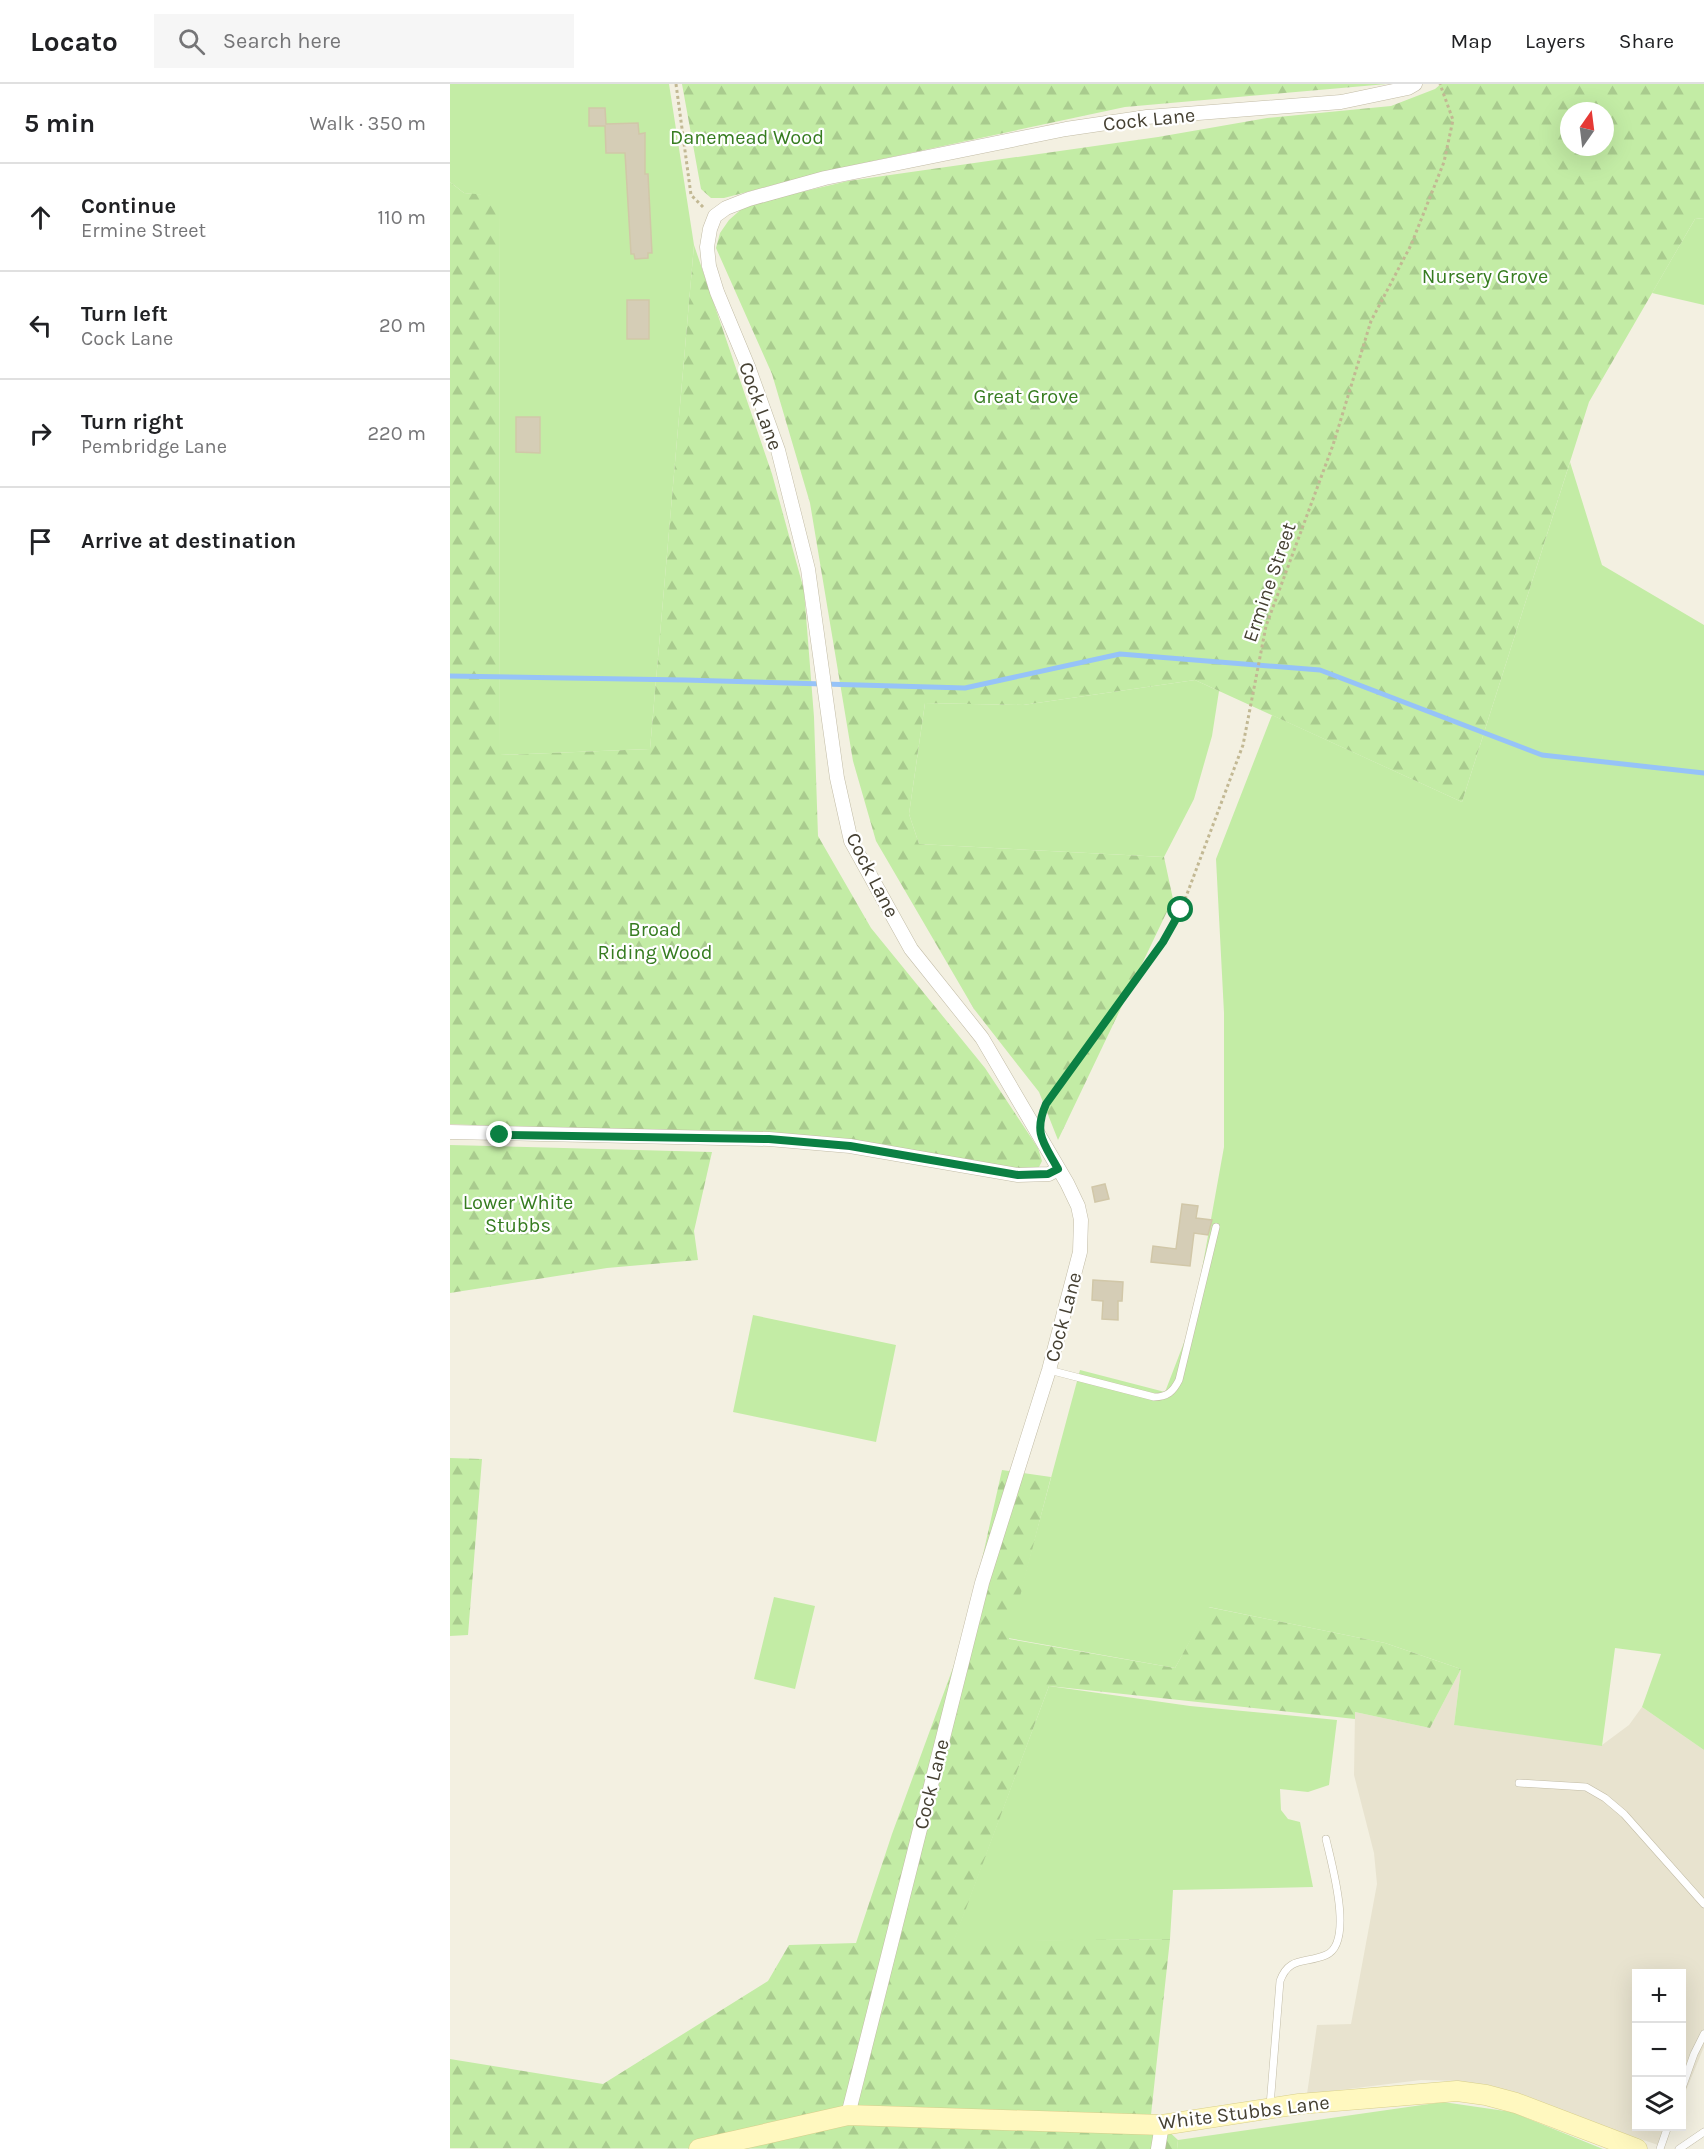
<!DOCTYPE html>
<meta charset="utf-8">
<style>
body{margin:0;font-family:Karla,sans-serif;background:#f6f6f6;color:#202124}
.controls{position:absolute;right:18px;bottom:18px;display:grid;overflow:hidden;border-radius:0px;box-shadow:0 6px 24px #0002}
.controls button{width:54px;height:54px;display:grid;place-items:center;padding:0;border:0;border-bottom:2px solid #e0e0e0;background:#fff;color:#202124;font:30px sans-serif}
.compass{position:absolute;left:1110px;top:18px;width:54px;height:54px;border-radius:50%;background:#fff;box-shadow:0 6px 24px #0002;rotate:14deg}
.stop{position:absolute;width:18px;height:18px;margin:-14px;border:4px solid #0b8043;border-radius:50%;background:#fff}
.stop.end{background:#0b8043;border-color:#fff;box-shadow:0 2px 6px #0008}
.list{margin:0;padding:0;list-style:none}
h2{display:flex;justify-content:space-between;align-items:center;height:78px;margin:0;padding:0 24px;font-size:26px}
h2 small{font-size:20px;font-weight:400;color:#757577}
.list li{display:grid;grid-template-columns:39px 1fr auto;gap:18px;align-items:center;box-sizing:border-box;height:108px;padding:0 24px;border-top:2px solid #e0e0e0}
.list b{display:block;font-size:22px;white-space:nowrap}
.list p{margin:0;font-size:20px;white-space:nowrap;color:#757577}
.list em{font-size:20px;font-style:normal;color:#757577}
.icon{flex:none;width:33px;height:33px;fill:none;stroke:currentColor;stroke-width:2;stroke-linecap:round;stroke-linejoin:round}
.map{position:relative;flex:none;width:1254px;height:2065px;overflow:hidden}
header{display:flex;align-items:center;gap:36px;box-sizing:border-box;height:84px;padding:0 30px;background:#fff;border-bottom:2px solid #e0e0e0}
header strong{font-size:28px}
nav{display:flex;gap:33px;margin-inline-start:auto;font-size:21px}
.search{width:420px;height:54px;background:#f6f6f6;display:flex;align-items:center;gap:15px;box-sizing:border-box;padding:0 21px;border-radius:0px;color:#757577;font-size:22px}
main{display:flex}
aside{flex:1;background:#fff}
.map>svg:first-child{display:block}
</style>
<header>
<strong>Locato</strong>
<div class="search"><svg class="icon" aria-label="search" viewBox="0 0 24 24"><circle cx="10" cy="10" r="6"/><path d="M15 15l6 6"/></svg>Search here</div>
<nav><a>Map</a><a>Layers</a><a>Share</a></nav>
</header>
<main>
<aside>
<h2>5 min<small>Walk · 350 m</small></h2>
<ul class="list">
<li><svg class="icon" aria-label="ahead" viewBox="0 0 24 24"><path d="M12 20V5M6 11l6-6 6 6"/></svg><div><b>Continue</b><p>Ermine Street</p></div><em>110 m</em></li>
<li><svg class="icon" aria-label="left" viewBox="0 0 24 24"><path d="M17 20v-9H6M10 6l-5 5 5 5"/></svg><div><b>Turn left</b><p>Cock Lane</p></div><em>20 m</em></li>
<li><svg class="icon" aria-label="right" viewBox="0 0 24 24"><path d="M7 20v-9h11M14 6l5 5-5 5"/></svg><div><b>Turn right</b><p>Pembridge Lane</p></div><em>220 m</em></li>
<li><svg class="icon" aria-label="arrive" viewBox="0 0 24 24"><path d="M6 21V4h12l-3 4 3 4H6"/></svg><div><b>Arrive at destination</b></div></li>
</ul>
</aside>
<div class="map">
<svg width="1254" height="2065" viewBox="0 0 1254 2065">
<defs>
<pattern id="forest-firs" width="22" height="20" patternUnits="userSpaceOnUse" patternTransform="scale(1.5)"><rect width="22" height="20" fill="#c3eca5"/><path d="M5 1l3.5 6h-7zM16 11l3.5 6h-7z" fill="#a9cb8e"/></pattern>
</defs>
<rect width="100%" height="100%" fill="#f3f0e1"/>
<!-- residential -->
<path fill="#e8e3cf" d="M1011,1585L1004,1641L1152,1661L1179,1641L1192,1623L1254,1666V1963L1232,2016V1890H1186V2042L1220,2043L1211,2062L1043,2004L1008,1997L971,1996L857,2010L867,1941L901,1940L927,1800L924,1769L904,1691L905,1628L980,1644Z"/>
<!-- grass -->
<path fill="#c3eca5" d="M0,0H219L244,161L200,665L50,671L49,113L14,109L0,98Z
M1254,134V221L1202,209L1245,135Z
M1120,378L1152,481L1254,541V1666L1192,1623L1211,1570L1165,1564L1152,1662L1004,1641L1011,1585L935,1559L759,1523L725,1584L558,1554L630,1286L715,1308L743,1235L774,1063V929L766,775L822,631L1012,718Z
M745,596L769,607L762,652L744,715L714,773L469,760L459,730L475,619L573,621Z
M303,1231L446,1261L426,1358L283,1328Z
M324,1513L365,1522L345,1605L304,1595Z
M599,1602L740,1622L887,1636L879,1701L858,1708L830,1705L831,1726L838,1735L850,1738L863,1803L723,1806L720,1855L503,1858Z
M993,2018L1062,2028L1153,2065H727L728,2056Z"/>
<!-- forest -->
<path fill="url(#forest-firs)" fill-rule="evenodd" d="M232,0H937L675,23L376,87L274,114H261L251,105Z
M991,0H1254V134L1245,135L1139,318L1012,718L745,596L573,621L475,619L459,730L469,760L714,773L723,815L608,1056L589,1008L524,925L426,757L403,677L360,419L322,290L266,164L270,149L279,136L296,121L398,97L708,53L817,34L941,22L985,5ZM1119,27H1155V63H1119Z
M0,98L14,109L49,112L50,671L200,665L244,161L322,390L354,506L364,633L368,752L421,844L535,984L588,1064L592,1077L589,1083L580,1087L219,1050L0,1040Z
M0,1061L262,1068L244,1147L248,1176L157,1184L0,1209Z
M0,1374L32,1375L18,1551L0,1552Z
M552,1386L601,1393L559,1555L725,1584L758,1523L935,1559L1011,1585L980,1644L905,1628V1635L599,1602L504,1857L720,1855L701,2031L728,2056L727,2065L0,2064V1975L153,2000L318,1897L339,1861L406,1859L442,1750L515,1551Z"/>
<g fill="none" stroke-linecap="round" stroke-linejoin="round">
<!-- stream -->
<path stroke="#96c3f8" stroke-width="5" d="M0,592L235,596L515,604L670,570L870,586L1092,671L1254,689"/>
</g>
<!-- building -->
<path fill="#d5cdb6" stroke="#d1c7a8" stroke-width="1.5" d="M139,24H155L156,40L188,39L189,50L195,49V90H198L202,169H198V174L185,175L184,170H181L175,69H156L155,42H139Z
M177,216H199V255H177Z
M66,333H90V369L66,368Z
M655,1100L659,1115L645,1118L642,1103Z
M732,1120L748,1122L746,1134L762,1136L758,1151L744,1149L740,1182L701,1178L703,1162L726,1165Z
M643,1196L673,1198L672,1217H668V1236L652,1235L653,1217L642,1216Z"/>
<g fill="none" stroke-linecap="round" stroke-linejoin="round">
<!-- lane casing -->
<g stroke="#c2bca6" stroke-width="8">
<path id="lane" d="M599,1286L704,1313C717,1313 723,1308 729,1296L766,1143
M1069,1699L1136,1703L1155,1714L1174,1730L1254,1820
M1232,2004L1244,1970L1254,1950
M820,2022L830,1897C839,1872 855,1880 876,1871C905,1859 881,1778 876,1755
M1210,2065L1218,2042
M1229,2065L1254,2048"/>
</g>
<!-- street casing -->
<g stroke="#c2bca6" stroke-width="15">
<path id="street" d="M0,1048L319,1055L400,1062L568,1091L599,1090L608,1085
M398,2031L532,1499L599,1286L630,1168L631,1136L628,1122L617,1099L532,954L461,865L401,757L387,694L358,485L328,366L299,285L267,208L259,182L257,163L260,145L265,132L276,124L299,115L375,94L616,45L697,33L891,18L958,4L965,0
M708,2065L712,2041"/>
</g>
<!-- secondary casing -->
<g stroke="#d8cf8b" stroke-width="21">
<path id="secondary" d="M249,2065L398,2031L712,2041L849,2020L1007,2007L1036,2011L1066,2019L1187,2065"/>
</g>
<!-- path -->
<path stroke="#c2b893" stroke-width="3" stroke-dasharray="3 3" stroke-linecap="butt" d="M226,0L241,111L254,124
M592,1029L596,1020L713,858L731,826L793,661L816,542L883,361L921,237L961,161L994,78L1003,36L990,0"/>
<!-- lane -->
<use href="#lane" stroke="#fff" stroke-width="7"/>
<!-- street -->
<use href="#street" stroke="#fff" stroke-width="14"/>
<!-- secondary -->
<use href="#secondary" stroke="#fff8bf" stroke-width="20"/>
</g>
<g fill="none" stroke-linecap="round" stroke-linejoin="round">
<!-- route -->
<path stroke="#0b8043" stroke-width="8" d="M50,1051L319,1055L400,1062L568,1091L598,1090L608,1085C594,1059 583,1050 596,1020L713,858L731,826"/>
</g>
<g text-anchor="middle" stroke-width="4.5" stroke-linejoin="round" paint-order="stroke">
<!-- street labels -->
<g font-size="20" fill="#454032" stroke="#fff">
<text transform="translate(699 35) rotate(-6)" y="7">Cock Lane</text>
<text transform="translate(311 322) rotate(70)" y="7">Cock Lane</text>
<text transform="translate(819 498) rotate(-71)" y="7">Ermine Street</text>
<text transform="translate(423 791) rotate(63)" y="7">Cock Lane</text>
<text transform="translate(613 1233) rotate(-75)" y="7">Cock Lane</text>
<text transform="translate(481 1700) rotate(-76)" y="7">Cock Lane</text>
<text transform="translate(794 2028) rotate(-7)" y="7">White Stubbs Lane</text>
</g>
<!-- park labels -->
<g font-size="20" fill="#367c20" stroke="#fff">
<text x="297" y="60">Danemead Wood</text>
<text x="1035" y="199">Nursery Grove</text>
<text x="576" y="319">Great Grove</text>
<text x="205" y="852">Broad<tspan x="205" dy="23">Riding Wood</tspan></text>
<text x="68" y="1125">Lower White<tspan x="68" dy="23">Stubbs</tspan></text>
</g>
</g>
</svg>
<div class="controls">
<button>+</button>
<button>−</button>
<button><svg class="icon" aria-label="layers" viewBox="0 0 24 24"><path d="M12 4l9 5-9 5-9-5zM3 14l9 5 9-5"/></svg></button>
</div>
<svg class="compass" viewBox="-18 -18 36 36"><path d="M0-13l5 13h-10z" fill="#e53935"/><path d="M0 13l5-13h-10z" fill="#757577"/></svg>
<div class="stop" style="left:731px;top:826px"></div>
<div class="stop end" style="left:50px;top:1051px"></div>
</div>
</main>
